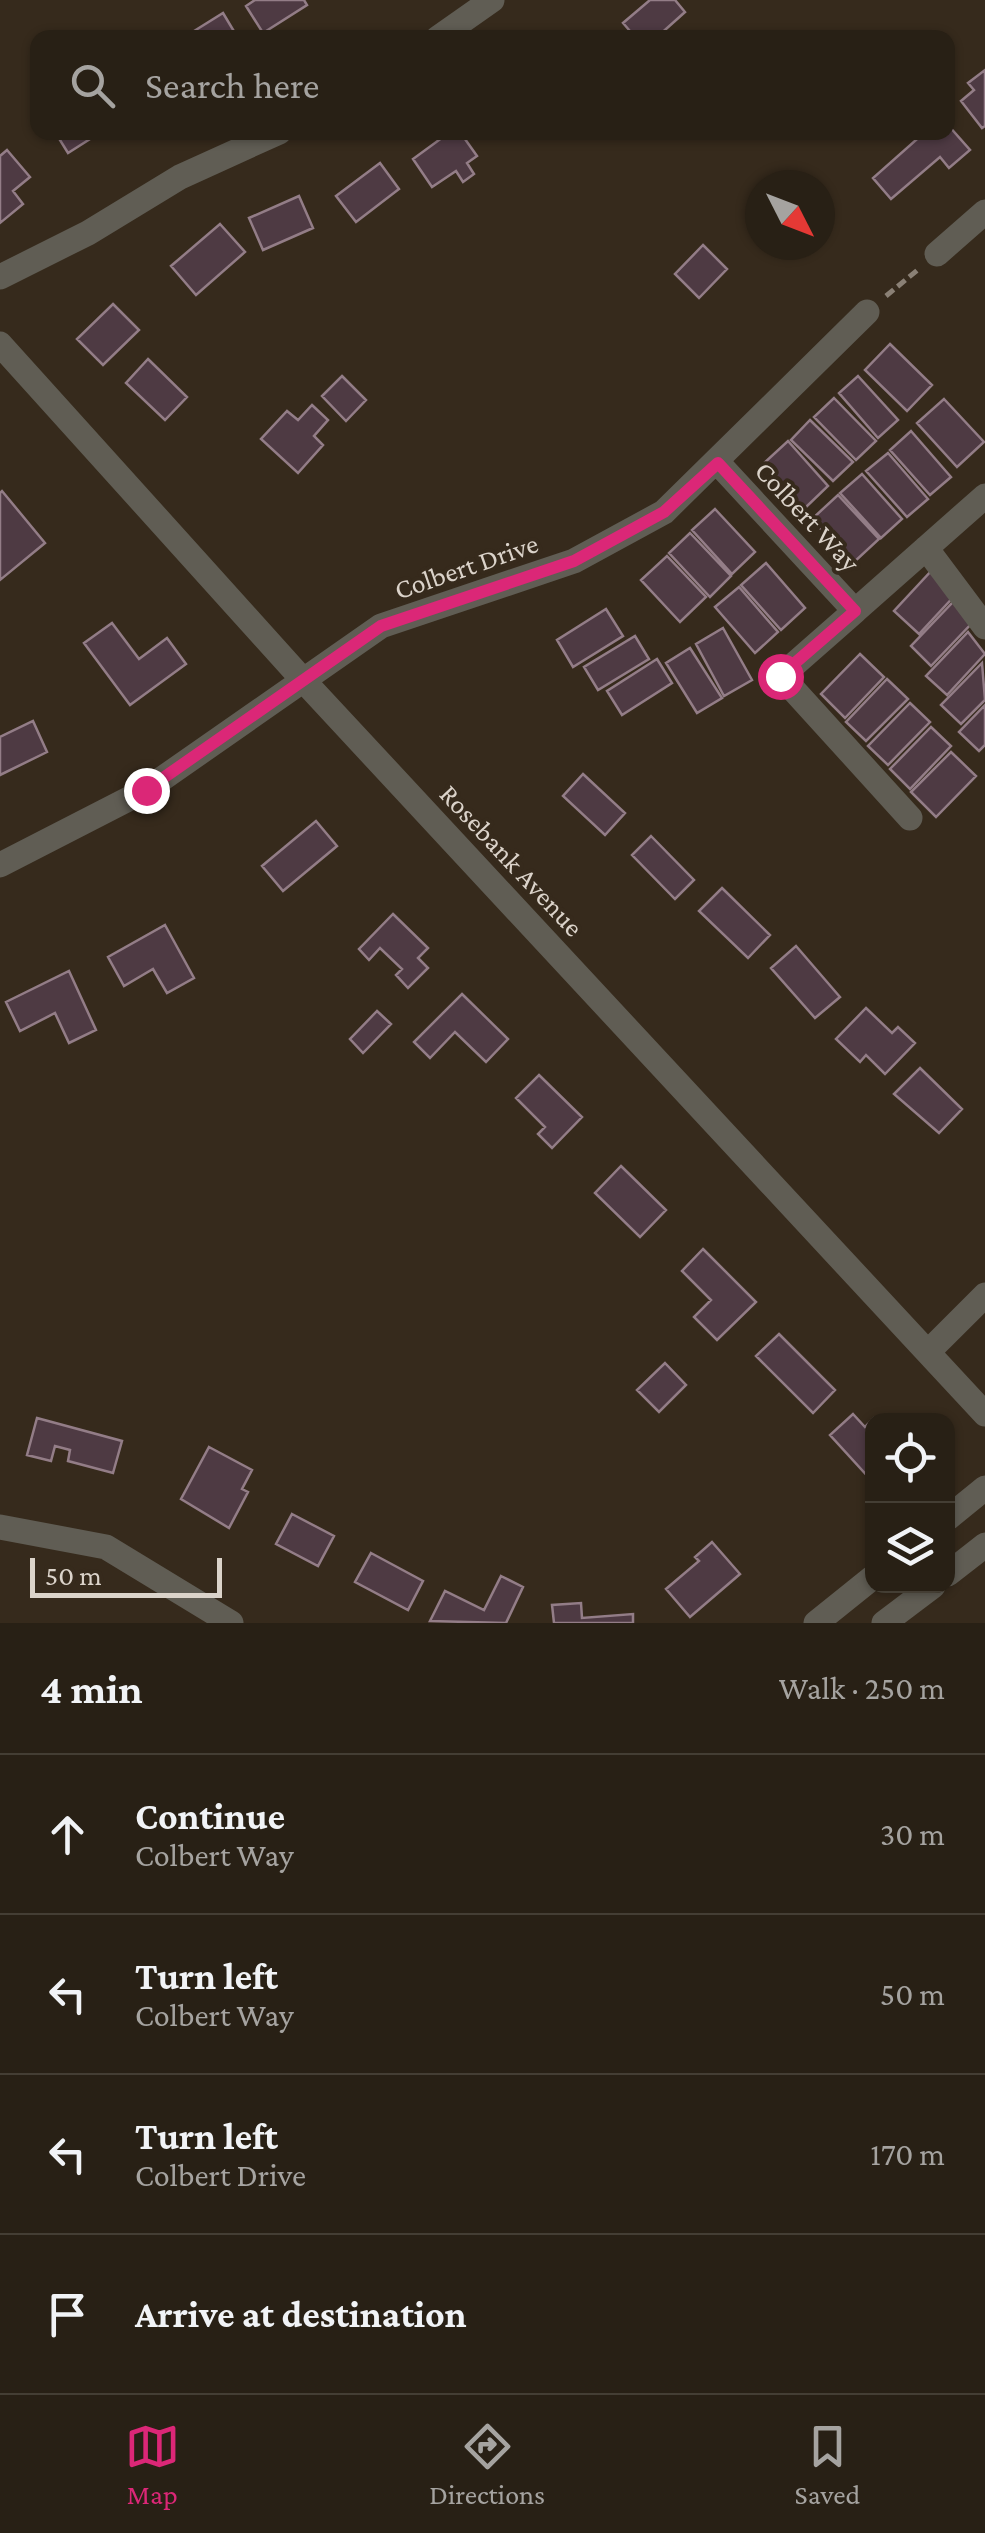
<!DOCTYPE html>
<meta charset="utf-8">
<style>
body{margin:0;font-family:"Crimson Pro",serif;background:#342d22;color:#f1f3f6}
.controls{position:absolute;right:30px;bottom:30px;display:grid;overflow:hidden;border-radius:20px;box-shadow:0 2px 8px #0004}
.controls button{width:90px;height:90px;display:grid;place-items:center;padding:0;border:0;border-bottom:2px solid #443e34;background:#282015;color:#f1f3f6;font:50px sans-serif}
.compass{position:absolute;left:745px;top:170px;width:90px;height:90px;border-radius:50%;background:#282015;box-shadow:0 2px 8px #0004;rotate:132deg}
.scale{position:absolute;left:30px;bottom:25px;width:192px;box-sizing:border-box;padding-left:10px;border:5px solid #dbd3ca;border-top:0;font-size:28px;line-height:35px;white-space:nowrap;color:#dbd3ca;-webkit-text-stroke:8px #362a1c;paint-order:stroke}
.stop{position:absolute;width:30px;height:30px;margin:-22px;border:8px solid #db2777;border-radius:50%;background:#fff}
.stop.end{background:#db2777;border-color:#fff;box-shadow:0 2px 10px #0008}
.list{margin:0;padding:0;list-style:none}
h2{display:flex;justify-content:space-between;align-items:center;height:130px;margin:0;padding:0 40px;font-size:42px}
h2 small{font-size:32px;font-weight:400;color:#a5a3a0}
.list li{display:grid;grid-template-columns:65px 1fr auto;gap:30px;align-items:center;box-sizing:border-box;height:160px;padding:0 40px;border-top:2px solid #443e34}
.list b{display:block;font-size:38px;white-space:nowrap}
.list p{margin:0;font-size:32px;white-space:nowrap;color:#a5a3a0}
.list em{font-size:32px;font-style:normal;color:#a5a3a0}
.icon{flex:none;width:55px;height:55px;fill:none;stroke:currentColor;stroke-width:2;stroke-linecap:round;stroke-linejoin:round}
.map{position:relative;flex:none;width:985px;height:1623px;overflow:hidden}
.search{position:absolute;background:#282015;box-shadow:0 2px 8px #0004;left:30px;right:30px;top:30px;height:110px;display:flex;align-items:center;gap:25px;box-sizing:border-box;padding:0 35px;border-radius:20px;color:#a5a3a0;font-size:38px}
.sheet{height:770px;background:#282015}
nav{display:flex;justify-content:space-around;align-items:center;box-sizing:border-box;height:140px;border-top:2px solid #443e34;background:#282015;font-size:28px;color:#a5a3a0}
nav a{display:grid;justify-items:center;gap:5px}
nav .on{color:#db2777}
.map>svg:first-child{display:block}
</style>
<div class="map">
<svg width="985" height="1623" viewBox="0 0 985 1623">
<rect width="100%" height="100%" fill="#362a1c"/>
<!-- building -->
<path fill="#4e3a43" stroke="#937d87" stroke-width="2.5" d="M255,0H304L307,5L263,33L246,6Z
M650,0H675L685,12L656,38H636L623,23Z
M223,13L238,38H183Z
M985,70V126L982,128L961,101L974,90L968,83Z
M948,125L970,150L949,168L940,157L891,199L873,178L925,132H948Z
M55,132H101L68,153Z
M450,132H460L477,156L467,163L474,174L463,182L456,171L432,187L413,159Z
M7,150L30,177L13,191L23,204L0,223V156Z
M380,163L399,189L356,222L336,196Z
M299,196L313,228L263,250L249,218Z
M220,224L245,252L196,295L171,266Z
M703,245L727,269L699,298L675,274Z
M113,304L139,330L103,365L77,339Z
M890,344L932,385L907,411L865,370Z
M148,359L187,397L165,420L126,383Z
M342,376L366,400L346,421L322,396Z
M858,376L898,420L878,438L839,393Z
M834,398L876,441L856,460L814,417Z
M944,399L984,442L957,467L917,423Z
M312,405L328,420L314,436L323,445L298,473L261,439L287,411L298,420Z
M810,420L853,462L833,481L791,440Z
M911,431L951,477L930,495L890,450Z
M788,441L828,486L804,509L763,464Z
M888,453L928,499L907,517L866,471Z
M862,474L902,519L881,538L840,493Z
M2,491L45,543L0,580V493Z
M838,495L879,539L852,564L812,519Z
M715,509L755,552L732,574L692,530Z
M690,533L731,576L710,597L669,553Z
M667,556L706,597L680,622L641,580Z
M766,563L805,608L781,630L741,585Z
M933,569L958,592L919,634L894,611Z
M739,587L778,632L755,653L715,607Z
M953,602L973,622L931,666L911,646Z
M606,609L623,636L573,667L557,640Z
M112,623L139,659L167,638L186,664L130,705L84,643Z
M723,628L752,680L724,696L696,644Z
M968,632L985,654L947,695L926,676Z
M635,636L649,659L598,690L584,667Z
M690,648L722,698L697,713L666,663Z
M860,654L884,677L845,718L821,694Z
M657,659L672,683L622,715L607,691Z
M982,663L985,700L961,724L941,705Z
M887,679L908,699L866,741L846,722Z
M910,703L930,722L888,765L868,746Z
M985,705V745L979,751L959,732Z
M33,721L47,752L0,775V737Z
M931,727L951,746L910,789L890,769Z
M951,752L976,776L936,817L911,792Z
M583,774L625,813L605,835L563,796Z
M316,821L337,846L283,891L262,866Z
M651,836L694,880L675,899L632,855Z
M722,888L770,935L748,958L699,911Z
M393,914L428,948L418,958L428,968L408,988L396,975L402,969L380,948L369,960L359,949Z
M165,925L194,978L167,993L153,969L124,986L108,957Z
M796,946L840,997L815,1018L771,968Z
M69,971L96,1030L69,1043L55,1013L20,1031L6,1002Z
M462,994L508,1039L486,1062L455,1032L430,1058L414,1042Z
M866,1008L892,1033L898,1027L915,1043L885,1074L866,1055L860,1062L836,1039Z
M377,1011L391,1024L363,1053L350,1039Z
M920,1068L962,1109L939,1133L894,1094Z
M539,1075L582,1117L552,1148L538,1134L545,1127L516,1098Z
M621,1166L666,1210L640,1237L595,1193Z
M703,1249L756,1302L717,1340L694,1317L711,1300L682,1271Z
M779,1334L835,1390L813,1413L756,1356Z
M665,1363L686,1385L659,1412L637,1390Z
M853,1414L865,1427L874,1418L877,1420H872V1481L830,1435Z
M37,1418L122,1441L113,1473L68,1461L70,1450L55,1446L51,1461L27,1455Z
M209,1447L252,1470L242,1489L248,1492L229,1528L181,1499Z
M292,1514L334,1536L318,1566L276,1544Z
M712,1542L740,1574L690,1617L666,1589L699,1561L695,1557Z
M371,1553L423,1581L408,1610L355,1582Z
M501,1576L523,1587L506,1623L430,1621L445,1591L484,1610Z
M581,1603L582,1618L633,1614V1623H554L552,1605Z"/>
<g fill="none" stroke-linecap="round" stroke-linejoin="round">
<!-- path -->
<path stroke="#8a8075" stroke-width="5" stroke-dasharray="10 5" stroke-linecap="butt" d="M886,296L920,268"/>
<!-- minor -->
<path stroke="#605d54" stroke-width="25" d="M438,38L492,0
M937,254L985,212
M0,277L88,233L180,177L279,132
M0,344L303,680L985,1414
M718,463L855,611L985,496
M926,548L985,627
M855,611L781,676L910,818
M0,865L146,790L381,626L574,561L664,512L867,312
M929,1351L985,1295
M948,1518L985,1488
M0,1527L106,1547L231,1623
M948,1574L985,1545
M816,1623L872,1578
M884,1623L933,1586"/>
</g>
<g fill="none" stroke-linecap="round" stroke-linejoin="round">
<!-- route -->
<path stroke="#db2777" stroke-width="12" d="M146,790L381,626L574,561L664,512L718,463L855,611L780,676"/>
</g>
<g text-anchor="middle" stroke-width="8" stroke-linejoin="round" paint-order="stroke">
<!-- street labels -->
<g font-size="28" fill="#dbd3ca" stroke="#362a1c">
<text transform="translate(808 516) rotate(47)" y="10">Colbert Way</text>
<text transform="translate(466 566) rotate(-19)" y="10">Colbert Drive</text>
<text transform="translate(512 860) rotate(47)" y="10">Rosebank Avenue</text>
</g>
</g>
</svg>
<div class="controls">
<button><svg class="icon" aria-label="locate" viewBox="0 0 24 24"><circle cx="12" cy="12" r="6"/><path d="M12 2v4M12 18v4M2 12h4M18 12h4"/></svg></button>
<button><svg class="icon" aria-label="layers" viewBox="0 0 24 24"><path d="M12 4l9 5-9 5-9-5zM3 14l9 5 9-5"/></svg></button>
</div>
<svg class="compass" viewBox="-18 -18 36 36"><path d="M0-13l5 13h-10z" fill="#e53935"/><path d="M0 13l5-13h-10z" fill="#a5a3a0"/></svg>
<div class="scale">50 m</div>
<div class="stop" style="left:780px;top:676px"></div>
<div class="stop end" style="left:146px;top:790px"></div>
<div class="search"><svg class="icon" aria-label="search" viewBox="0 0 24 24"><circle cx="10" cy="10" r="6"/><path d="M15 15l6 6"/></svg>Search here</div>
</div>
<section class="sheet">
<h2>4 min<small>Walk · 250 m</small></h2>
<ul class="list">
<li><svg class="icon" aria-label="ahead" viewBox="0 0 24 24"><path d="M12 20V5M6 11l6-6 6 6"/></svg><div><b>Continue</b><p>Colbert Way</p></div><em>30 m</em></li>
<li><svg class="icon" aria-label="left" viewBox="0 0 24 24"><path d="M17 20v-9H6M10 6l-5 5 5 5"/></svg><div><b>Turn left</b><p>Colbert Way</p></div><em>50 m</em></li>
<li><svg class="icon" aria-label="left" viewBox="0 0 24 24"><path d="M17 20v-9H6M10 6l-5 5 5 5"/></svg><div><b>Turn left</b><p>Colbert Drive</p></div><em>170 m</em></li>
<li><svg class="icon" aria-label="arrive" viewBox="0 0 24 24"><path d="M6 21V4h12l-3 4 3 4H6"/></svg><div><b>Arrive at destination</b></div></li>
</ul>
</section>
<nav>
<a class="on"><svg class="icon" aria-label="map" viewBox="0 0 24 24"><path d="M3 6l6-2 6 2 6-2v14l-6 2-6-2-6 2zM9 4v14M15 6v14"/></svg>Map</a>
<a><svg class="icon" aria-label="directions" viewBox="0 0 24 24"><path d="M12 3l9 9-9 9-9-9zM9 14v-3h6M13 9l2 2-2 2"/></svg>Directions</a>
<a><svg class="icon" aria-label="saved" viewBox="0 0 24 24"><path d="M7 4h10v16l-5-4-5 4z"/></svg>Saved</a>
</nav>
